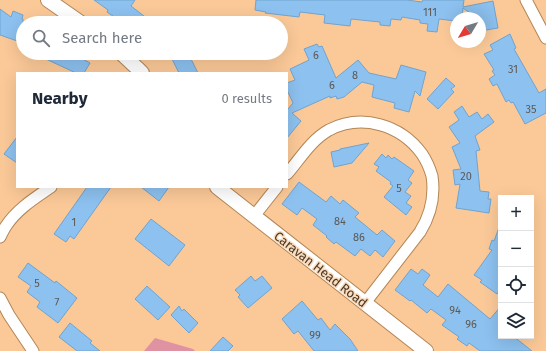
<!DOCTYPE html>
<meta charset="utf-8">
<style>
body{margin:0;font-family:"Fira Sans",sans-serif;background:#f6f6f7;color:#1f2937}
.controls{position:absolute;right:12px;bottom:12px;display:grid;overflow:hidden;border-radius:0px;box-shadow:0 4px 16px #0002}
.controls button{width:36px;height:36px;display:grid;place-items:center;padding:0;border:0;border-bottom:1px solid #e0e1e3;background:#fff;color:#1f2937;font:20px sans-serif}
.compass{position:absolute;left:450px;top:12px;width:36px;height:36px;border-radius:50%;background:#fff;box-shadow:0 4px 16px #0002;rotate:232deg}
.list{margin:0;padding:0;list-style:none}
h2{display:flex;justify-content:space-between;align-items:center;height:52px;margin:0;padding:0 16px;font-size:17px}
h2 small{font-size:13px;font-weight:400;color:#747a83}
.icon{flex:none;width:22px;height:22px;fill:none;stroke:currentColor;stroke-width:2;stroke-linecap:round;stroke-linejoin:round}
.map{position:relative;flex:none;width:546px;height:351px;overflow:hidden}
.search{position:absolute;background:#fff;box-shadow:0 4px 16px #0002;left:16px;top:16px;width:272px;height:44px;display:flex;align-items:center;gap:10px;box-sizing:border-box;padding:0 14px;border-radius:22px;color:#747a83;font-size:15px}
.panel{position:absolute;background:#fff;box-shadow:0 4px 16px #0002;left:16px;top:72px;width:272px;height:116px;border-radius:0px}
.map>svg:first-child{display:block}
</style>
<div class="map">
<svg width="546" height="351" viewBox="0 0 546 351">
<rect width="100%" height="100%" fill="#fbc998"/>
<!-- green -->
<path fill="#df92a2" d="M155,338L193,349L195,351H144Z"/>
<!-- building -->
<path fill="#8dc1ef" stroke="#70a3cf" d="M94,0H135L131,6L153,23H127L122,19L120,21L107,12L108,10Z
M256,0H407L422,2L423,0H464L463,7L493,1L498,28L480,31V18H477L463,8L462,18H456V21L439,19L437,32L427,31L428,24L420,23V20L402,17L401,20L391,19L390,26L380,25V22L351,19L350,26L324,23L325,15L300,12L299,17L265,13L266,12L255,10Z
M0,9L11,17L13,11L23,15L22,19H23V43L0,35Z
M510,34L516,48L514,49L539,93L546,89V113L525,124L513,102L511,103L509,100L506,102L497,84L493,86L489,79L495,75L492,71L494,70L484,54L493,50L490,45Z
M317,44L319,47L322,46L336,78L358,60L369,73L396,79L401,65L426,72L420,96L415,91L409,112L394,108L395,103L372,97L374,85L362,82L344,97L337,99L336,96L330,98V96L292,113L301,121L287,138V109H288L293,103L287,90V83L295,80L290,69L309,60L304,49Z
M33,53H72L90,63L84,73H76Z
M169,53H188L198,73H179Z
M446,78L455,86L451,89L454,92L438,109L427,99Z
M462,106L469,117L477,112L482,119L488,114L494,122L475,136L480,150L476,151L480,191L489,192L488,199H491L489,213L456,208L460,184L455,185L453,170L461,169L452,147L460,143L449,127L459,120L454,112Z
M17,137V163L4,154Z
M369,143L352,163L334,167L331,152L340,150V149Z
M382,154L386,158L388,155L392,159L394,157L414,171L408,180L412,183L405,192L411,196L406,203L412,207L406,215L384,197L393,186L390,184L391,182L376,171L379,167L374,164Z
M299,182L326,202L331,196L340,204L343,200L359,213L355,217L377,235L382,230L395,241L383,257L375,250L370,256L361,249L355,256L336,242L334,244L326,237L327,236L313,225L317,219L302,208L297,215L282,204Z
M87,187H111L74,239L70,236L66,242L54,234Z
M141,187H169L159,201Z
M151,219L185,245L169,266L135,239Z
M500,225L501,288L497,294L480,282L482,280L474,275L492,250L489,249L492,240L494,241Z
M28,263L55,283L56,281L77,298L58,323L37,307L40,302L27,292L31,286L18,277Z
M411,269L418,274L422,269L430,275L423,285L438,297L448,284L490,319L501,306V336H513L532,351H480L469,343L467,346L457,339L459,337L442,325L446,320L431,309L427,313L411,300L410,301L395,290Z
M251,276L255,281L262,276L272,288L248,308L238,297L240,295L235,290Z
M147,286L170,307L158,320L135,299Z
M302,301L318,320L321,318L330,330L335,324L350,339L358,351H314L298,331L294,334L282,319Z
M179,306L182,311L184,309L198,323L189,333L171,315Z
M70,323L92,341L90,343L100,351H77L59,337Z
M223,337L233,346L228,351H210Z"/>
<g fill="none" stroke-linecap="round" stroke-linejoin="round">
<!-- minor casing -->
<g stroke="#b48656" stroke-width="13">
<path id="minor" d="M526,0L546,38
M287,174C300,159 311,140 329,130C362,113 401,125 422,154C426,160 430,169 432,176C435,196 430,216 420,232L365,303
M254,216L277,187
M0,237C2,233 4,229 6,226C17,209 35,198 51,187
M0,298L9,315L33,351"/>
</g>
<!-- tertiary casing -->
<g stroke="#b48656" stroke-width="16">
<path id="tertiary" d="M48,0L81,23
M121,53L137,68L142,73
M217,187L426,351"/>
</g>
<!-- minor -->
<use href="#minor" stroke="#fff" stroke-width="11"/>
<!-- tertiary -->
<use href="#tertiary" stroke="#fff" stroke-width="14"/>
</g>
<g text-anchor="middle" stroke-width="3" stroke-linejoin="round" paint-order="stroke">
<!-- number labels -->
<g font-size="11" fill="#5c5a56">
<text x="430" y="16">111</text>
<text x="316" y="59">6</text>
<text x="513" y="73">31</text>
<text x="355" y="79">8</text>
<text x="332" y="89">6</text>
<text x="531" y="113">35</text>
<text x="466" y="180">20</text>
<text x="399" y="192">5</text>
<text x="340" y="225">84</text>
<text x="74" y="226">1</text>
<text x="359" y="241">86</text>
<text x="37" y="287">5</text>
<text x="57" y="306">7</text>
<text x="455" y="314">94</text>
<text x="471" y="328">96</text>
<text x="315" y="339">99</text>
</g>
<!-- street labels -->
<g font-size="13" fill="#4b3723" stroke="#f9dbbe">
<text transform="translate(321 269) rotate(38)" y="5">Caravan Head Road</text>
</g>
</g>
</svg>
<div class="controls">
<button>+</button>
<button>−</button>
<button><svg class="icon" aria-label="locate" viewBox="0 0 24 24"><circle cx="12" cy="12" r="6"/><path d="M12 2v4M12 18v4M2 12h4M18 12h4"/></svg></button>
<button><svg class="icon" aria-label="layers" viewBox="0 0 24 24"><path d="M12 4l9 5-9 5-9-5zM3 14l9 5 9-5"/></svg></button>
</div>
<svg class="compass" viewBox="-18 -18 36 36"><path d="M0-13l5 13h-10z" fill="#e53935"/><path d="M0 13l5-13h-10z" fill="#747a83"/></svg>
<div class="search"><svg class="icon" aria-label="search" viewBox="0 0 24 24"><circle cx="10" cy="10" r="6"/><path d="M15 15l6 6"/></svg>Search here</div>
<section class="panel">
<h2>Nearby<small>0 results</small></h2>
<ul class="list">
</ul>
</section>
</div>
